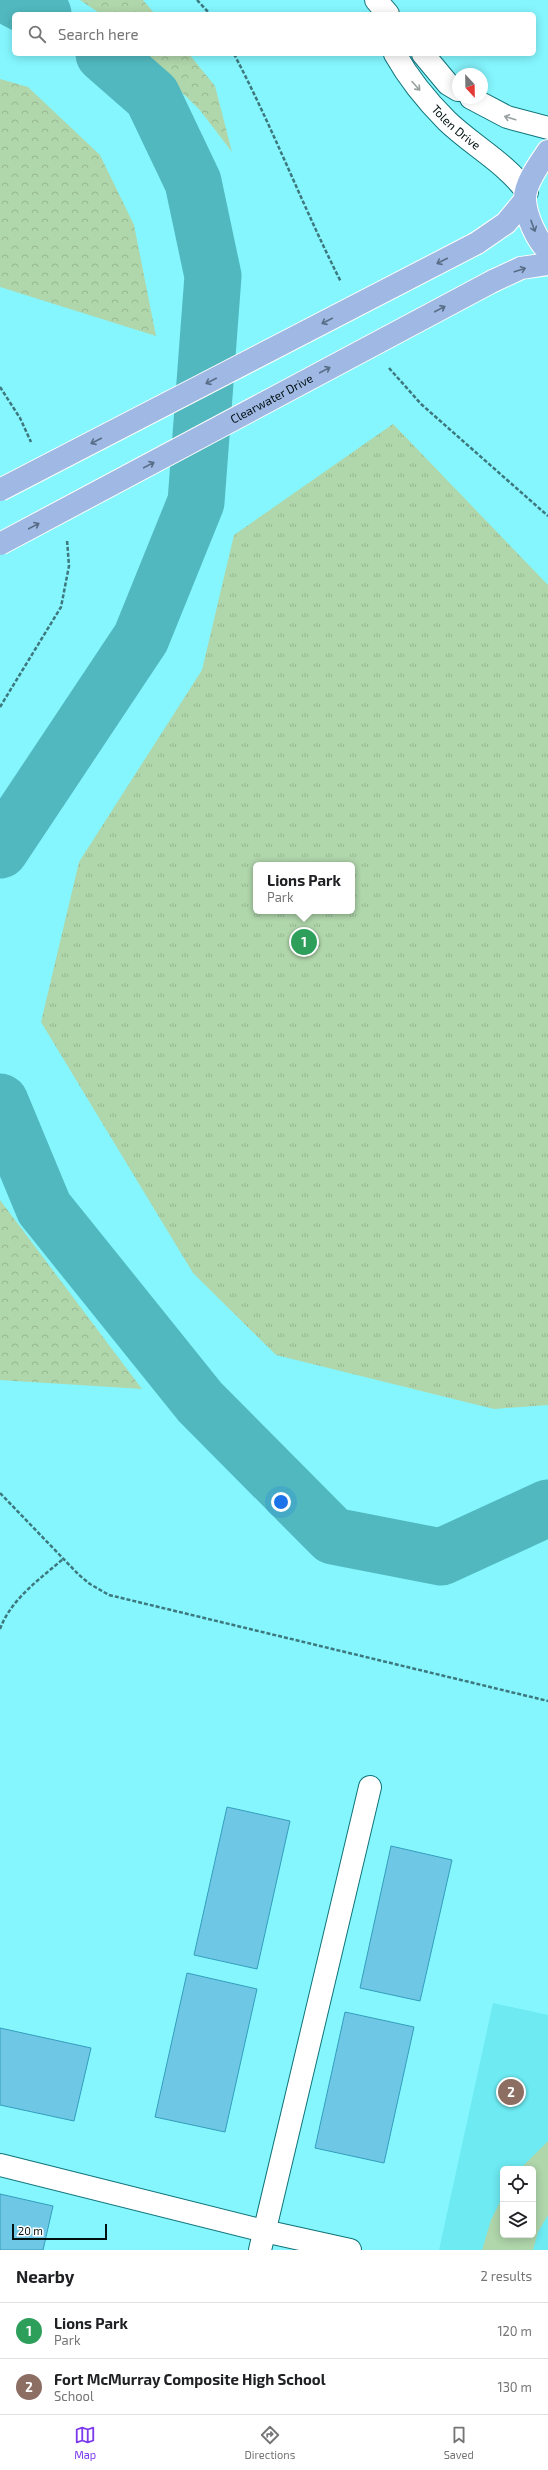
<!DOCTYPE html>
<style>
body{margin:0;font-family:"Exo 2",sans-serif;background:#f6f6f6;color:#202124}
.controls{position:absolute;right:12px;bottom:12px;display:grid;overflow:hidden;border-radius:6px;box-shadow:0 2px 10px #0003}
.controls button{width:36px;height:36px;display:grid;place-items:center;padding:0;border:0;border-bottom:1px solid #e0e0e0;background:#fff;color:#202124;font:20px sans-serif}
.compass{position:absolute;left:452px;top:68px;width:36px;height:36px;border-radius:50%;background:#fff;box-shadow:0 2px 10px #0003;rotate:158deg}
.scale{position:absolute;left:12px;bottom:10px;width:95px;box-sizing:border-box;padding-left:4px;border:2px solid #001112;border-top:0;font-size:11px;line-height:14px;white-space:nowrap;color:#001112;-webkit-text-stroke:3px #fff;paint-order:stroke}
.you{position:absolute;left:281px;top:1502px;width:14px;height:14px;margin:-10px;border:3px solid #fff;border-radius:50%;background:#1a73e8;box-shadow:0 0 0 6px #1a73e833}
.badge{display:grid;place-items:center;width:26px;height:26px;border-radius:50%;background:#7c3aed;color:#fff;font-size:13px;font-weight:700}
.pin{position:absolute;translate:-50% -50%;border:2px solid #fff;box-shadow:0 1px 4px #0006}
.popup{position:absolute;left:253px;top:862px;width:102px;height:52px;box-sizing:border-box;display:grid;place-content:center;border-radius:6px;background:#fff;filter:drop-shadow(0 1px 3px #0005);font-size:13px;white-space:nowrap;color:#757577}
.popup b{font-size:15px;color:#202124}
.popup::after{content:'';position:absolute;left:50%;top:100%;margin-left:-8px;border:8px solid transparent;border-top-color:#fff}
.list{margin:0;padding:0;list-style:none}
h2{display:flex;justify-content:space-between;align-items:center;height:52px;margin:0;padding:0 16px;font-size:17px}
h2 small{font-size:13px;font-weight:400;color:#757577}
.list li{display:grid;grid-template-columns:26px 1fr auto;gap:12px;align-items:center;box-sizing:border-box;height:56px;padding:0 16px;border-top:1px solid #e0e0e0}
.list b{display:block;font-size:15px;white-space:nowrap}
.list p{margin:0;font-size:13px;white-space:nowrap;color:#757577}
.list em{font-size:13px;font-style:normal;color:#757577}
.icon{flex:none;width:22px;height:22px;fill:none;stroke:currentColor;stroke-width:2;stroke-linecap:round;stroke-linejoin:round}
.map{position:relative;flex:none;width:548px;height:2250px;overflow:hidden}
.search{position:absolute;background:#fff;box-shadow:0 2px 10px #0003;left:12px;right:12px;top:12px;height:44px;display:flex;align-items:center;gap:10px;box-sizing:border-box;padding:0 14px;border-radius:6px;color:#757577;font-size:15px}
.sheet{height:164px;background:#fff}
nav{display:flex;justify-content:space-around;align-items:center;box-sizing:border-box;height:56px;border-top:1px solid #e0e0e0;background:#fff;font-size:11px;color:#757577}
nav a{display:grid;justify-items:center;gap:2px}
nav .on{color:#7c3aed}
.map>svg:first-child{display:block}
</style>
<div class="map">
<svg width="548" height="2250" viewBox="0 0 548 2250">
<defs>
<pattern id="forest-crowns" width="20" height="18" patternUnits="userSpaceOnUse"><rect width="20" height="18" fill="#b0d6ab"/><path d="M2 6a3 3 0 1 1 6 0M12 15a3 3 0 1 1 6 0" fill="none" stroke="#96b792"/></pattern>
<pattern id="park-tufts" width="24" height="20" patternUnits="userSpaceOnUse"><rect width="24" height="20" fill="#b0d6ab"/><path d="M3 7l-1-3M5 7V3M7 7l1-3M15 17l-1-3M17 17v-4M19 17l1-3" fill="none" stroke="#96b792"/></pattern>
</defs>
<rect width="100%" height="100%" fill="#85f6fe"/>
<!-- built -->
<path fill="#6deaf2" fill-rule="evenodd" d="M493,2003L548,2015V2250H439ZM503,2169H533V2235H503Z"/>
<!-- forest -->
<path fill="url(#forest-crowns)" d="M80,0H143L155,14H101Z
M142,54H189L215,86L232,152L199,109Z
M0,79L28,87L100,155L134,225L156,336L0,287Z
M0,1200L142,1389L0,1380Z"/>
<!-- park -->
<path fill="url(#park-tufts)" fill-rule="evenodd" d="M393,424L548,585V1405L494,1409L276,1355L193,1273L41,1022L79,862L202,670L234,535ZM256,865H352V911H256Z"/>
<!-- garden -->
<path fill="#b0d6ab" d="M548,2141V2215L538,2232L533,2250H482L491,2220L503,2196V2235H533V2169H520Z"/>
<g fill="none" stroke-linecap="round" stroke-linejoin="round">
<!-- river -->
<path stroke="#51b8bf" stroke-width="57" d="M16,0L43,14
M0,850L141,638L196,502L213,276L193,182L152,96L104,54
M0,1102L44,1208L200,1402L333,1536L441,1557L548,1508"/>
</g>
<!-- building -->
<path fill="#6ec8e5" stroke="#349dbc" d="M227,1807L290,1821L257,1969L194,1955Z
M391,1846L452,1860L420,2001L360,1988Z
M187,1973L257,1989L225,2132L155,2117Z
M345,2012L414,2027L384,2163L315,2148Z
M0,2028L91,2048L74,2121L0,2105Z
M0,2194L53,2206L43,2250H0Z"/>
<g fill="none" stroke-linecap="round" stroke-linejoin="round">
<!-- minor casing -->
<g stroke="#0f7379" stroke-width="24">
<g id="minor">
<path d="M376,0L388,14"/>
<path id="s1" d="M395,54C409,79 427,101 447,121C473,146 505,162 527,192"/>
<path d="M423,54L448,84L458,90"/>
<path d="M471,98L507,117L548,128"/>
<path d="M0,2165L264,2231L350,2250"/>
<path d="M260,2250L370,1787"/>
</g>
</g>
<!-- major casing -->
<g stroke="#fff" stroke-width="24">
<path id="major" d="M548,151C540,163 524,184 525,200C526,216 536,239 548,251
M477,243L506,223L525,200
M493,281L521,268L548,264"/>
</g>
<!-- path -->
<path stroke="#3c787d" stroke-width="2.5" stroke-dasharray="4 2" stroke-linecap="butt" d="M197,0L210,14
M234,54C273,128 303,207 341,282
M389,368L421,404L548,516
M0,387L20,418L31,442
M0,707L61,607L69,566L67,540
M0,1493L79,1575L90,1584L109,1595L548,1701
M0,1629C11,1599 40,1579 63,1559"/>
<!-- minor -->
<use href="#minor" stroke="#fff" stroke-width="22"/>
<!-- major -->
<use href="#major" stroke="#a0b8e4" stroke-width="22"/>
<!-- major-bridge casing -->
<g stroke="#fff" stroke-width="24" stroke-linecap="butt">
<g id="major-bridge">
<path d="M0,490L477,243"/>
<path id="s2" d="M0,544L493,281"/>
</g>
</g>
<!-- major-bridge -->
<use href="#major-bridge" stroke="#a0b8e4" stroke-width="22"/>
</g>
<!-- one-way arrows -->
<defs><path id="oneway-shaft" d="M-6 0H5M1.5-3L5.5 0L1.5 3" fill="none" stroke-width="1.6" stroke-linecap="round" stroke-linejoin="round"/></defs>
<g stroke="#99a0a0">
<use href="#oneway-shaft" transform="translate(416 86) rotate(48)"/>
<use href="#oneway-shaft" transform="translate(510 118) rotate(-163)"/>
</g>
<g stroke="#586d86">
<use href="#oneway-shaft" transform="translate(533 226) rotate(70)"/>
<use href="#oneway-shaft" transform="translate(442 261) rotate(153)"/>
<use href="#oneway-shaft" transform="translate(520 270) rotate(-18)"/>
<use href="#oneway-shaft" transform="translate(440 309) rotate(-28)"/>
<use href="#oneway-shaft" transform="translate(327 321) rotate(153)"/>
<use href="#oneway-shaft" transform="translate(325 370) rotate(-28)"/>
<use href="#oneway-shaft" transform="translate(211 381) rotate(153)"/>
<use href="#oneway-shaft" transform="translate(96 441) rotate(153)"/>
<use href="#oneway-shaft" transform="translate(149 465) rotate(-28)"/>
<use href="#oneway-shaft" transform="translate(34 526) rotate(-28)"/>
</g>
<g text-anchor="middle" stroke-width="4" stroke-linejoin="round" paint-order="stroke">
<!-- street labels -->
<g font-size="12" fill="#001112" stroke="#fff">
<text dy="4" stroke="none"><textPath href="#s1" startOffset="96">Tolen Drive</textPath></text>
<text dy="4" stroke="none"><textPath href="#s2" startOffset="308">Clearwater Drive</textPath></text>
</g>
</g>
</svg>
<div class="controls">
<button><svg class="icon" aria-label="locate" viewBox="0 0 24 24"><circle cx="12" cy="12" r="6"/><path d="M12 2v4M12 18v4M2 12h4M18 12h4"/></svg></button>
<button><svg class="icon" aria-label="layers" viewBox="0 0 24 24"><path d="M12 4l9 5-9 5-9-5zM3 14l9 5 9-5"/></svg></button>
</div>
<svg class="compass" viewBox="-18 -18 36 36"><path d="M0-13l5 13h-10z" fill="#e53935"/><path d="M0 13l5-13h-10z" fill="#757577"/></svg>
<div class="scale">20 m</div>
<div class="you"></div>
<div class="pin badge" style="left:304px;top:942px;background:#2e9e5b">1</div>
<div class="popup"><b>Lions Park</b>Park</div>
<div class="pin badge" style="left:511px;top:2092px;background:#8d6e63">2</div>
<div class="search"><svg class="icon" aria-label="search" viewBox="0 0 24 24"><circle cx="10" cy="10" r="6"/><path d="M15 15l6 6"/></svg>Search here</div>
</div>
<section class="sheet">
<h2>Nearby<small>2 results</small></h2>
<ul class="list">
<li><span class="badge" style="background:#2e9e5b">1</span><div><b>Lions Park</b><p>Park</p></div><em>120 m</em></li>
<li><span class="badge" style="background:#8d6e63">2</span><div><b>Fort McMurray Composite High School</b><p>School</p></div><em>130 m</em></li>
</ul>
</section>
<nav>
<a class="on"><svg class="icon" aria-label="map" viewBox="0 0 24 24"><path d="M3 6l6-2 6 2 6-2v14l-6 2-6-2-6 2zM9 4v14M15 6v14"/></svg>Map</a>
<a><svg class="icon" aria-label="directions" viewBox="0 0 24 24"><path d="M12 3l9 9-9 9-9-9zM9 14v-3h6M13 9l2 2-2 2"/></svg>Directions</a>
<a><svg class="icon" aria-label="saved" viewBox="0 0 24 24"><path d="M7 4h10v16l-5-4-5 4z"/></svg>Saved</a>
</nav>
